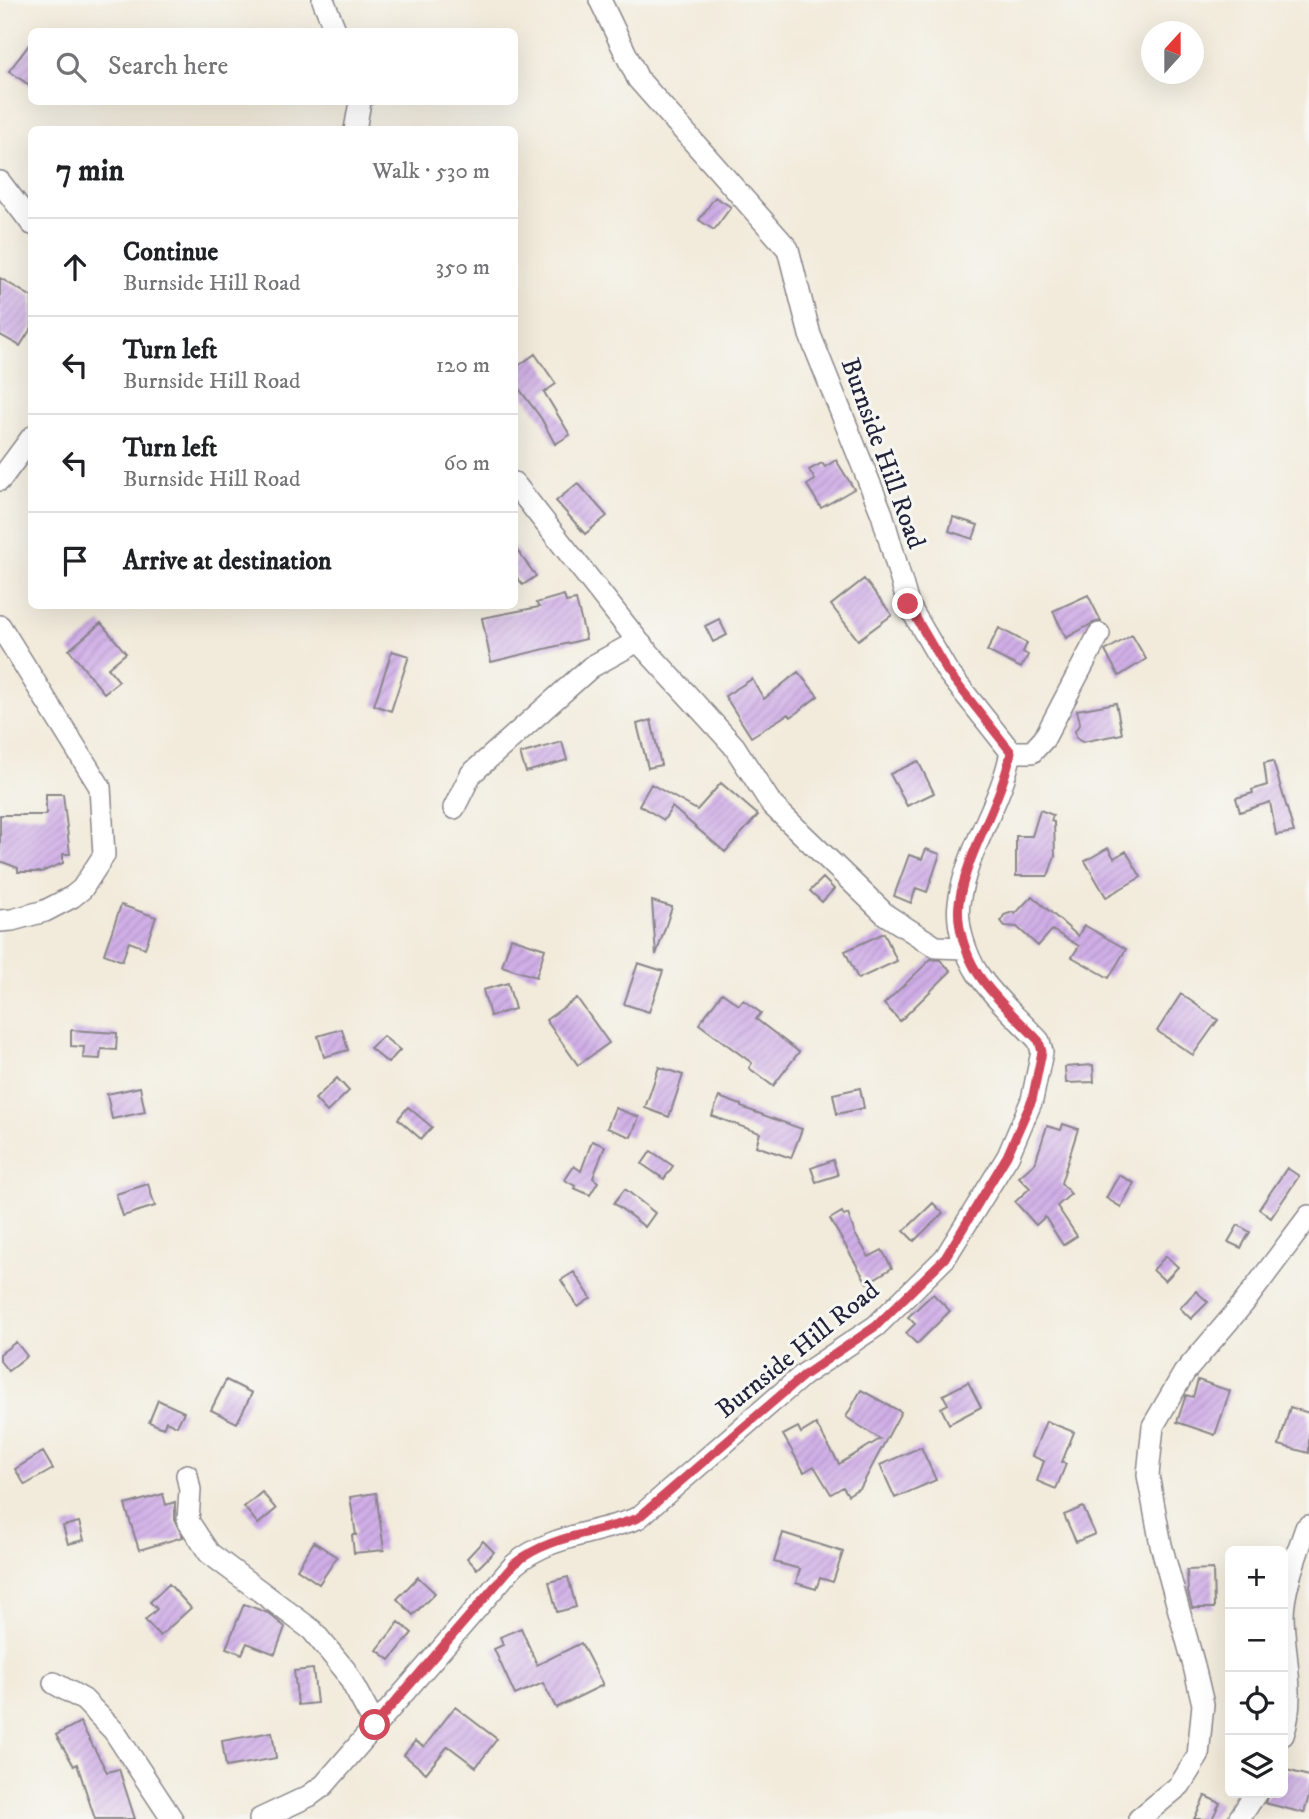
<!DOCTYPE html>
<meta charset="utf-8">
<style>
body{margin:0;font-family:"IM FELL DW Pica",serif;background:#f2f2f2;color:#202124}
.controls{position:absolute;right:21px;bottom:21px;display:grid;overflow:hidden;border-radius:10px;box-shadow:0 7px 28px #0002}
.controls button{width:63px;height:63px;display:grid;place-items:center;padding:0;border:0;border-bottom:2px solid #e0e0e0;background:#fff;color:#202124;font:35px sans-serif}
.compass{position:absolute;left:1141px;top:21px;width:63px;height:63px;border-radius:50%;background:#fff;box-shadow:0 7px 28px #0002;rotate:21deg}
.stop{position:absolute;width:21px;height:21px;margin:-16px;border:5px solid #d1495b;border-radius:50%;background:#fff}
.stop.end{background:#d1495b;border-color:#fff;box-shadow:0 2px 7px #0008}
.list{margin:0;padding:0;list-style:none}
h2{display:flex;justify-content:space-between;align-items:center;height:91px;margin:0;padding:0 28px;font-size:30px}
h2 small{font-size:23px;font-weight:400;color:#757577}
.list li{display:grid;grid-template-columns:46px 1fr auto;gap:21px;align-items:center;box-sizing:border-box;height:98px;padding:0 28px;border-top:2px solid #e0e0e0}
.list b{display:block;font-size:26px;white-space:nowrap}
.list p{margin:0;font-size:23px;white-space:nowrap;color:#757577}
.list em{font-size:23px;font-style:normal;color:#757577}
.icon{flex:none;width:38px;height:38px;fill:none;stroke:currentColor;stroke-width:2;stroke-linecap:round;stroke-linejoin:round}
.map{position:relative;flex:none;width:1309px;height:1819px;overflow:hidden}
.search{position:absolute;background:#fff;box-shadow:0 7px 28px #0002;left:28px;top:28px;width:490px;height:77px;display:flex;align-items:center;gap:18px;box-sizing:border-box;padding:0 24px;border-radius:10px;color:#757577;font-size:26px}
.panel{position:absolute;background:#fff;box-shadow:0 7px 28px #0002;left:28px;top:126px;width:490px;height:483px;border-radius:10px}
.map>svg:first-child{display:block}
</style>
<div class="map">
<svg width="1309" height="1819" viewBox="0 0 1309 1819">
<defs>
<pattern id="building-hatch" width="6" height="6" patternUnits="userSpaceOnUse" patternTransform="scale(1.75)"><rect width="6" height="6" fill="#d0afe7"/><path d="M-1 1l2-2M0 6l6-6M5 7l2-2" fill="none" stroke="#b296c7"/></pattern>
</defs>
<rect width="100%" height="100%" fill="#f6f6f2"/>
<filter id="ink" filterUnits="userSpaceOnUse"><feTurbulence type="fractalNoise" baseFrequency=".0143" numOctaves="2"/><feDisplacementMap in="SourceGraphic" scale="14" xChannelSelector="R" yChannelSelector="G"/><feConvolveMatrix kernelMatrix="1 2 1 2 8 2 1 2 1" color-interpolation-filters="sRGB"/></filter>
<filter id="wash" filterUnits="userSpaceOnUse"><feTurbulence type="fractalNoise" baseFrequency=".00686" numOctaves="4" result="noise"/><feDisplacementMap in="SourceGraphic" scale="28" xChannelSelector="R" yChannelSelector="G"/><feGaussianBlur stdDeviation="1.57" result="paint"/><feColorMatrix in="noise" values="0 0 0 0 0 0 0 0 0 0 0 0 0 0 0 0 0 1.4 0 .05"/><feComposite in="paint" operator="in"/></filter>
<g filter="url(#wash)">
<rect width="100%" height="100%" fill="#f2ebdb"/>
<g id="blocks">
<!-- building -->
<path fill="url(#building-hatch)" d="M32,41V87L9,71Z
M715,197L731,207L714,230L699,220Z
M0,278L32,297V327L20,346L0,335Z
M535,354L556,384L544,392L570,435L555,444L541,418L514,382V369Z
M836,460L854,489L821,508L807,485L815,480L809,470L822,463L825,467Z
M578,483L607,516L585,534L556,501Z
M953,517L978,525L973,539L949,531Z
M514,546L536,576L523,585L514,574Z
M864,579L892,615L858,640L831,605Z
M564,595L566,602L576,600L586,639L491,662L482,618L539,607L536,603Z
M1088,595L1101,621L1093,623L1066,638L1053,611Z
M719,619L727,635L713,642L705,626Z
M101,623L126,653L108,668L119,681L104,693L69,650Z
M999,628L1027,643L1023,652L1028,655L1021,668L987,651Z
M1132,635L1146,659L1119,676L1105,651Z
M392,651L409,656L391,711L374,705Z
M798,672L818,696L791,717L788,714L751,737L725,696L752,679L764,699Z
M1116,703L1122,734L1082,742L1076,738L1075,731L1080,723L1077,710Z
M651,720L661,765L648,768L637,724Z
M562,742L567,760L526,772L520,754Z
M918,761L934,793L907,806L890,774Z
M1273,761L1294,832L1276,835L1270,802L1240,812L1236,798L1253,793L1252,790L1267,785L1264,763Z
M721,783L758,815L725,852L672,807L664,820L639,805L651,784L697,810Z
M46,794H63L70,854H63V863L41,872H18V868L0,861V815H46Z
M1040,810L1053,815L1051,821L1054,822L1055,856L1048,876H1016V836H1032Z
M1108,848L1114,858L1126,851L1141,877L1106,897L1085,861Z
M926,849L940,854L927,892L916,888L911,903L894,896L909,855L922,859Z
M823,878L834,889L822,902L810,891Z
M1032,896L1078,936L1084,925L1126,949L1109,978L1072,957L1079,946L1052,930L1038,946L1017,927L1005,926L1001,921L1004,915L1013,912L1015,914Z
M652,901L672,907L656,955Z
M121,905L156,917L145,948L129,942L122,961L104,954Z
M884,933L897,961L858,979L845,951Z
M511,938L545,949L536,977L502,966Z
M931,959L940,960L951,971L900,1021L884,1004Z
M638,963L663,971L649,1012L624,1004Z
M508,983L515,1009L490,1016L483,990Z
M722,993L739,1005L743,1000L761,1013L756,1019L799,1052L773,1086L749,1068L752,1063L699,1024Z
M1181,994L1218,1020L1193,1055L1157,1031Z
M577,998L609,1043L578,1065L546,1020Z
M342,1029L348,1050L324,1057L318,1036Z
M71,1030L117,1033L116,1050L101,1049L100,1059L83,1058L84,1047L71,1046Z
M383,1036L400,1050L388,1063L370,1048Z
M1093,1065L1094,1082L1066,1083L1065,1067Z
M659,1067L683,1075L669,1117L645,1108Z
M337,1078L349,1091L327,1112L315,1099Z
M140,1087L145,1112L112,1119L107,1094Z
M860,1088L864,1108L837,1114L833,1094Z
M719,1097L741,1105V1107L802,1129L791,1158L756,1146L760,1133L712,1116Z
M408,1107L432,1127L421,1139L398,1119Z
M615,1108L639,1117L631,1137L607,1128Z
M1063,1124L1078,1129L1061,1183L1071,1194L1057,1206L1077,1236L1063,1245L1045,1217L1036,1225L1015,1202L1030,1188L1019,1177L1035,1163L1047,1126L1061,1130Z
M592,1141L605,1146L593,1178L598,1182L590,1195L574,1188L575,1186L565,1180L574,1166L581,1171Z
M651,1151L673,1166L664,1179L642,1164Z
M833,1160L838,1175L816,1182L811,1168Z
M1287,1168L1299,1176L1271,1218L1259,1209Z
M1119,1175L1134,1183L1121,1207L1106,1198Z
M148,1184L155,1206L123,1216L116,1194Z
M625,1189L655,1213L645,1227L614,1203Z
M933,1203L943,1213L914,1241L904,1231Z
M842,1212L844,1216L848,1214L855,1234L869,1257L882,1250L892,1268L867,1283L830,1219Z
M1238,1225L1250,1232L1241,1248L1228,1242Z
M1166,1256L1178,1267L1165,1281L1153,1270Z
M574,1272L591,1298L578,1307L561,1280Z
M1196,1291L1208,1302L1191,1319L1180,1308Z
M933,1294L950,1311L917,1344L906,1333L915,1324L908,1317Z
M16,1342L27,1356L8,1371L0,1361V1354Z
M226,1380L252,1393L237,1423L211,1410Z
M1198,1380L1230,1391L1215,1435L1177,1422L1186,1395L1193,1397Z
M968,1382L981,1407L949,1424L941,1408L948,1404L943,1395Z
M861,1390L901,1412L861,1487L848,1495L843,1487L831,1494L814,1466L804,1472L783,1435L798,1427L801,1433L816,1424L839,1464L880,1439L846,1417Z
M158,1400L184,1412L177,1426L166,1421L163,1428L149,1422Z
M1290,1407L1309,1413V1453L1279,1445Z
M1046,1421L1074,1432L1062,1462L1066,1464L1056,1489L1037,1481L1044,1461L1032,1456Z
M921,1447L936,1480L895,1498L880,1465Z
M43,1452L53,1469L25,1485L15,1469Z
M262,1492L276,1509L258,1524L244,1507Z
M376,1493L384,1550L354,1553L352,1535H356L350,1497Z
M163,1494L166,1505L175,1502V1521L183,1537L139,1550L125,1505Z
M1083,1507L1095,1534L1076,1542L1064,1515Z
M79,1522L84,1540L68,1544L63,1526Z
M783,1533L843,1552L833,1582L820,1578L816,1589L796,1583L800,1569L774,1562Z
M483,1541L494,1552L477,1569L467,1558Z
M314,1542L337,1557L319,1584L297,1569Z
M1213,1569L1214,1608H1192L1188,1592L1187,1570Z
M418,1577L435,1593L413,1615L397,1599Z
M568,1577L576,1607L557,1612L549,1582Z
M169,1584L191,1608L160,1636L145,1620L157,1609L150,1602Z
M244,1604L268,1613L285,1627L275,1654L247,1643L242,1654L226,1648Z
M399,1622L412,1633L390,1660L377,1650Z
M521,1628L537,1665L581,1643L603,1685L556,1708L543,1683L515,1695L494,1649L503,1645L500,1637Z
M313,1669L317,1703L298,1705L294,1671Z
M455,1707L497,1739L476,1767L448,1746L426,1773L404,1755L415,1741L424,1747Z
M80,1722L107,1772L119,1769L135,1819H95L77,1764L74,1766L56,1735Z
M272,1732L276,1758L226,1767L222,1741Z
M1283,1769L1309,1776V1796L1304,1813L1265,1803L1269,1793H1283Z
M1205,1796L1220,1803L1212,1819H1194Z"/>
</g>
</g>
<g filter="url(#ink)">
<use href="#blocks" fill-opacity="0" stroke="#8a868b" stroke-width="2"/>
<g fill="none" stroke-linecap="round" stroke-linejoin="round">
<!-- street casing -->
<g stroke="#8a868b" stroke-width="24">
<path id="street" d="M323,0L336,32
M355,130L360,102
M0,182L32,224
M0,480L32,437
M514,483L638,641L734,746L772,805L886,915L936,947L964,948
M0,626L100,787L104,855L82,889L72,897L45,911L12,920L0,921
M1011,752H1032L1044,739L1099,634
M454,808L471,774L591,667L638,641
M187,1475L190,1490L188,1521L209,1553L312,1630L345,1670L375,1725
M54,1683L84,1700L114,1731L172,1819
M1283,1735C1296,1699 1284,1654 1283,1617C1283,1589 1297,1554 1306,1528L1309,1526
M260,1819L309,1796L324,1785L514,1565C549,1535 596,1534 638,1518L803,1375L876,1326L945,1258L1008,1156L1032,1100L1042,1052L1039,1041C1019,1019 994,998 978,974C966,955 956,926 959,903C966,850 1001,804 1011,752L947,671L908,604L882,514L810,335L788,249L638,79L600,0
M1139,1819L1180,1785L1198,1756L1203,1704L1193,1662L1161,1545L1148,1475L1153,1426L1184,1373L1243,1304L1309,1216
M1239,1819L1256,1793"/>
</g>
<!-- street -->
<use href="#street" stroke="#fff" stroke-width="21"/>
</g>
</g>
<g fill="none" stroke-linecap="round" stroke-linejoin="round" filter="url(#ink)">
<!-- route -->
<path stroke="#d1495b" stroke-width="9" d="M375,1725L514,1564C549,1535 596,1534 638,1518L803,1376L876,1326L945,1258L1007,1156L1032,1100L1042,1052L1039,1041C1019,1020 994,998 978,974C966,955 956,926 959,903C966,853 1001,804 1011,752L947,671L908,604"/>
</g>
<g text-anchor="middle" stroke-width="6" stroke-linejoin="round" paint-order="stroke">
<!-- street labels -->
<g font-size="26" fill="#22223b" stroke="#f6f6f2">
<text transform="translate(884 453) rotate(70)" y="9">Burnside Hill Road</text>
<text transform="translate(797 1349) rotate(-39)" y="9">Burnside Hill Road</text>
</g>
</g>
</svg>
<div class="controls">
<button>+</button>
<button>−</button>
<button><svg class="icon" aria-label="locate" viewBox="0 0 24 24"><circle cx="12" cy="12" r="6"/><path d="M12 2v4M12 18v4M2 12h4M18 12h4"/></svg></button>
<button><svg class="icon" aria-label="layers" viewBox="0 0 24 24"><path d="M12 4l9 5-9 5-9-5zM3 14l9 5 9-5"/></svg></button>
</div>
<svg class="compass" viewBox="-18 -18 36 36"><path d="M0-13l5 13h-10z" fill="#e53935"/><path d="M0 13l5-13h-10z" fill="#757577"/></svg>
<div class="stop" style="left:375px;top:1725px"></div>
<div class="stop end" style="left:908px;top:604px"></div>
<div class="search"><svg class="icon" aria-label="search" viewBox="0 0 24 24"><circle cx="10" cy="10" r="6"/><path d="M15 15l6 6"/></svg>Search here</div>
<section class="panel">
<h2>7 min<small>Walk · 530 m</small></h2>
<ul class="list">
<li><svg class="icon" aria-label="ahead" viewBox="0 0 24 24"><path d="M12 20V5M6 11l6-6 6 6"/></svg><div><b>Continue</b><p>Burnside Hill Road</p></div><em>350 m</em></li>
<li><svg class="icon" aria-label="left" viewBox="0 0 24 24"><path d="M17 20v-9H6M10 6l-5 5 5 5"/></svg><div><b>Turn left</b><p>Burnside Hill Road</p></div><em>120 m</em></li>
<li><svg class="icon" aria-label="left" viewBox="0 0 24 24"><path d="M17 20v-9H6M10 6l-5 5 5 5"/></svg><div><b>Turn left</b><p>Burnside Hill Road</p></div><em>60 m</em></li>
<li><svg class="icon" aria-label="arrive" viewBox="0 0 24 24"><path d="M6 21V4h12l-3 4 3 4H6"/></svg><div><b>Arrive at destination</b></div></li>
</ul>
</section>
</div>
